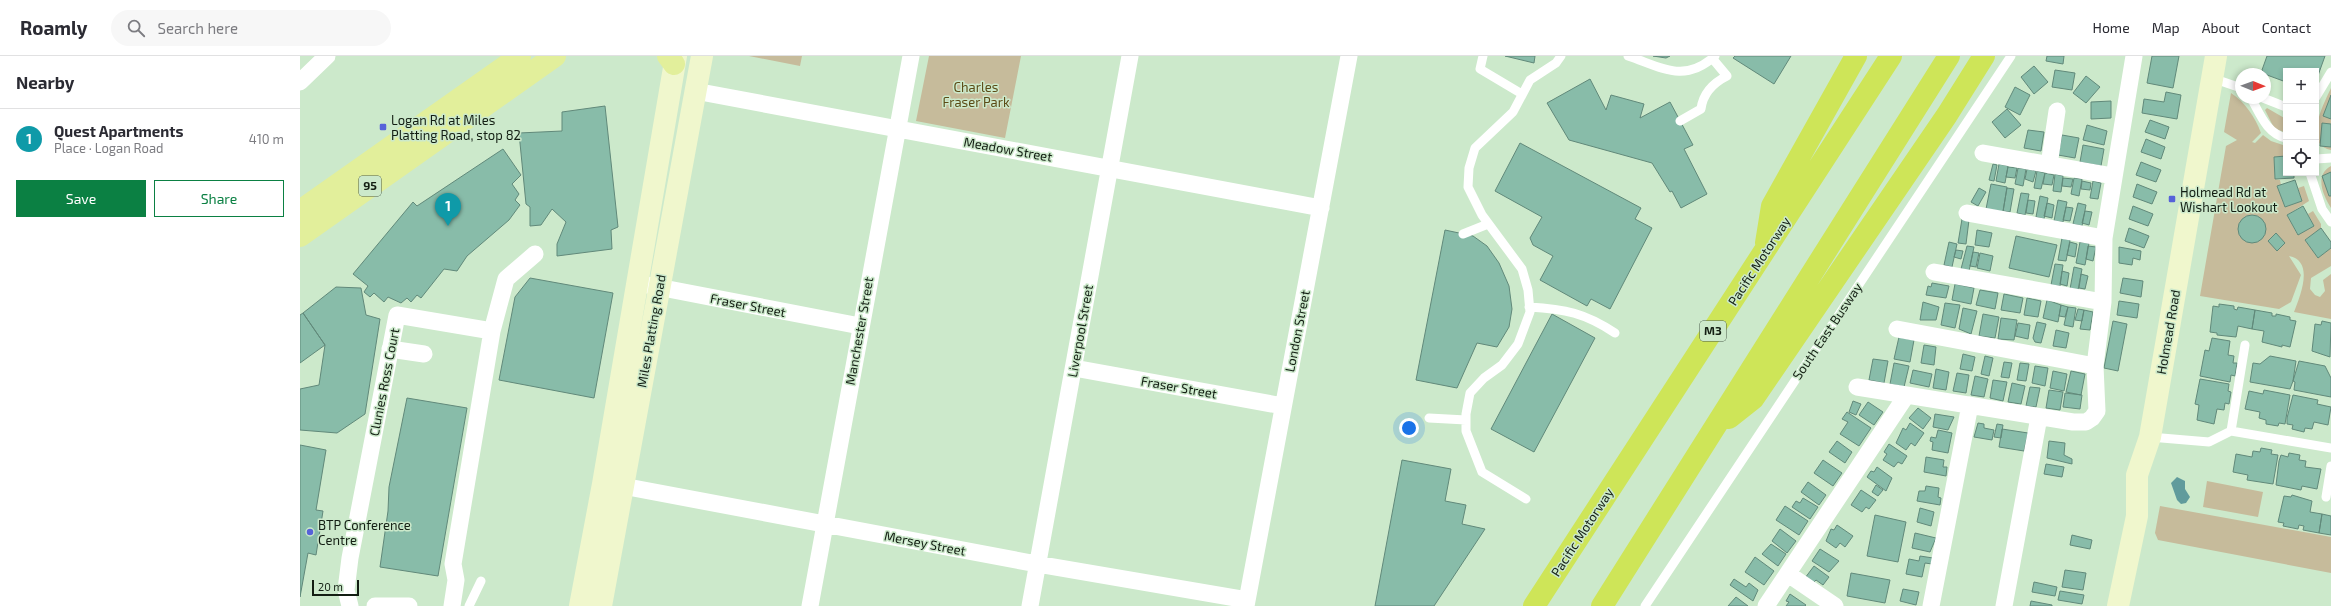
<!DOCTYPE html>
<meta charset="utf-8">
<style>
body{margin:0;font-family:"Exo 2",sans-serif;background:#f7f7f7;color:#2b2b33}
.controls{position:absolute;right:12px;top:12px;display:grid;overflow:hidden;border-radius:0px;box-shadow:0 2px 6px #0003}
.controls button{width:36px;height:36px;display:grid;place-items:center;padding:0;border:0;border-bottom:1px solid #e1e1e2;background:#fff;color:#2b2b33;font:20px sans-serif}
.compass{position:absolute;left:1935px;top:12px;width:36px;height:36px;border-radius:50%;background:#fff;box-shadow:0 2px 6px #0003;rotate:91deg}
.scale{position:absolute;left:12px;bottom:10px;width:47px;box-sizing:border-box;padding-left:4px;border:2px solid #131e13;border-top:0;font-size:11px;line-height:14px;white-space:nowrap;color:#131e13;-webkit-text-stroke:3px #cce9cb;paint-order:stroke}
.you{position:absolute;left:1109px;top:372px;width:14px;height:14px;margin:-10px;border:3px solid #fff;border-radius:50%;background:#1a73e8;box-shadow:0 0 0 6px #1a73e833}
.badge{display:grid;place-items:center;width:26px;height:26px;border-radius:50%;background:#0b8043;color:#fff;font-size:13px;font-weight:700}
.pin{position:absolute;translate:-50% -33px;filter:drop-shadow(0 1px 2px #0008)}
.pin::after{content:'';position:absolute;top:21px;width:14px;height:12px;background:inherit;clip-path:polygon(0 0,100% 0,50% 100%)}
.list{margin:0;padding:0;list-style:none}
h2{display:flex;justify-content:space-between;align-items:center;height:52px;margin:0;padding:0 16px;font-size:17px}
h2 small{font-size:13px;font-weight:400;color:#7c7c81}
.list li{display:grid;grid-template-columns:26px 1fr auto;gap:12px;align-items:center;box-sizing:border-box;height:60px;padding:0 16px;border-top:1px solid #e1e1e2}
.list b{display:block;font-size:15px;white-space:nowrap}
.list p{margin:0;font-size:13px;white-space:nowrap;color:#7c7c81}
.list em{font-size:13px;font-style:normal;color:#7c7c81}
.actions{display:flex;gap:8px;padding:12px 16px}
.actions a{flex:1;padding:9px 0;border:1px solid #0b8043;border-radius:0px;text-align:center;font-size:14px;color:#0b8043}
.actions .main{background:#0b8043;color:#fff}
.icon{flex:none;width:22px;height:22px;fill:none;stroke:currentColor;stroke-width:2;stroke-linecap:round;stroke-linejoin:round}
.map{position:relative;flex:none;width:2031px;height:550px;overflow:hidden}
header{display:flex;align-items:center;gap:24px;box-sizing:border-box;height:56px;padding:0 20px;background:#fff;border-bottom:1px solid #e1e1e2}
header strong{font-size:19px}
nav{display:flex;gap:22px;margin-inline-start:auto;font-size:14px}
.search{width:280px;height:36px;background:#f7f7f7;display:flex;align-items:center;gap:10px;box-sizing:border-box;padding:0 14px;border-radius:22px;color:#7c7c81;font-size:15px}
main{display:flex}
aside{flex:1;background:#fff}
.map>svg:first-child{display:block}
</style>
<header>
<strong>Roamly</strong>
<div class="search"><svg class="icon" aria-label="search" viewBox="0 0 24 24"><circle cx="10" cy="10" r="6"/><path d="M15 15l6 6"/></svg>Search here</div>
<nav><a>Home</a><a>Map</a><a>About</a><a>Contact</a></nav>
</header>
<main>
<aside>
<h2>Nearby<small></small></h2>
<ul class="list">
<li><span class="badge" style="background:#0f9aa8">1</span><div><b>Quest Apartments</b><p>Place · Logan Road</p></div><em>410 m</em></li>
</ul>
<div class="actions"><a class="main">Save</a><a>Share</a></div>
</aside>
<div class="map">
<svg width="2031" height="550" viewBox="0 0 2031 550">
<rect width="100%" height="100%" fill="#cce9cb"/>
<!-- green -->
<path fill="#c6bb9b" d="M449,0H502L500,10Z
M629,0H721L705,82L616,65Z
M2031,32V94C2002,89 2024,47 2031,32Z
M1931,37C1945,46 1955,61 1961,77L1952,86L1955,87L1963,79L1971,85L1986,90V100L1974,102L1975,123L1980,124L1981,129L1977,130L1985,151L2002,145L1998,132L2004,130L2009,145L1987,159L1997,178L2014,170L2008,158L2013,155L2021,168V172L2005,184L2018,202L2031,192V210L2011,222L2010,233L2015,239L2020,241L2025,235L2023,224L2031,218V263L1994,256C2000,240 2015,205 1989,200L2001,219L1991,246L1979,253L1900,240L1926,90L1937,84L1924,76Z
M1967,52L1986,63V77L1974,72L1965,54Z
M2031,110V152C2023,139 2014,119 2031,110Z
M1907,425L1963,436L1958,461L1903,451Z
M1860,450L2031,481V517L1858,484L1855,477Z"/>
<!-- water -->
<path fill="#609b9c" d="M1877,421L1885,425V433L1890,441L1886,447L1881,448L1877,444L1871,427Z"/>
<!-- building -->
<path fill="#88bca9" stroke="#61897a" d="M1205,0H1235L1234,7Z
M1353,0H1370L1366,2Z
M1435,0H1491L1474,28L1433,2Z
M1747,0H1764L1763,8L1746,5Z
M1852,0H1879L1873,32L1847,27Z
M1967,0H2025L2016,25V15H1986V26L1967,19L1962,14Z
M1734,10L1748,26L1734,38L1721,21Z
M1755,14L1775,17L1772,34L1752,31Z
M1786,20L1800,31L1786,47L1773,37Z
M1290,23L1306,54L1311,39L1344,48L1340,62L1370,46L1393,89L1384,93L1407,138L1381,152L1372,135L1370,136L1352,107L1269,84L1247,47Z
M1715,31L1730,39L1720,59L1705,51Z
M1866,36L1881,39L1877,63L1842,57L1844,43L1864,46Z
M2031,39V63L2023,60Z
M1811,45V62L1791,63V46Z
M305,50L318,171L311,174L312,193L257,200V188L266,166L252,153L241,169L230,170V151L226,148L219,77L262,75V56Z
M1707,53L1721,69L1705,82L1692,66Z
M1850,64L1869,71L1865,83L1845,76Z
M2022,67L2031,68V91L2020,90Z
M1787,69L1807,75L1804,89L1783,84Z
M1728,74L1744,76L1741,95L1724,92Z
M1762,79L1779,82L1775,102L1758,99Z
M1846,83L1865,91L1861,103L1841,96Z
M1220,87L1341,152L1335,163L1352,172L1310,253L1291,243L1287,250L1240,224L1253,200L1233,189L1230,182L1242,161L1195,135Z
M1783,89L1804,93L1801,110L1780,106Z
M203,93L221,119L212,128L219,138L215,144L220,149L209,164L167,200L157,215L144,213L121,242L117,239L111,246L107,242L101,247L88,241L84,246L74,237L70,241L64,236L68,230L53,218L113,146L117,150Z
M1986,100V117H1994V122L1975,123L1974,101Z
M1841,106L1861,114L1856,126L1836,119Z
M1693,108L1697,109L1694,125L1689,124Z
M1699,108L1708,110L1705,127L1696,125Z
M1708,111L1717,112L1715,122L1706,121Z
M1718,112L1726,113L1723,130L1715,128Z
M1727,113L1736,115L1733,126L1725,123Z
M1737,115L1745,117L1741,133L1734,132Z
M2031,116V140H2029L2022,120Z
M1745,117L1754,119L1752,129L1743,128Z
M1755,118L1763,120L1761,136L1753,135Z
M1763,122L1773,123L1771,131L1762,130Z
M1774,122L1782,123L1779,140L1771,138Z
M1995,124L2002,145L1985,151L1977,130Z
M1782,125L1791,127L1790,134L1781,133Z
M1793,125L1801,127L1798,143L1790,142Z
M1691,128L1707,131L1703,156L1686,153Z
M1837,128L1857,136L1852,148L1833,141Z
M1679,132L1686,136L1678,150L1671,146Z
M1707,132L1714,133L1710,156L1703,155Z
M1721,137L1729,138L1725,159L1717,157Z
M1740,140L1748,142L1744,163L1736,161Z
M1728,144L1735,145L1733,158L1726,157Z
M1758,144L1767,146L1763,166L1754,165Z
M1747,147L1754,149L1752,162L1744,160Z
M1778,147L1786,149L1782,170L1773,168Z
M1833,150L1853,158L1848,170L1829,163Z
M2003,150L2014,170L1998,179L1987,159Z
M1766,151L1773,152L1770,165L1763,164Z
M1785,155L1792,156L1789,169L1782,167Z
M1938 173a14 14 0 1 1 28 0a14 14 0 1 1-28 0Z
M1662,163L1669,164L1666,188L1658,187Z
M1829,172L1849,180L1844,192L1825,185Z
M2021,172L2031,186V192L2018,202L2005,184Z
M1145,174L1173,180L1187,190L1199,207L1209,230L1212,253L1209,271L1197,291L1177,287L1157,332L1116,324Z
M1677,174L1692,177L1689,191L1675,189Z
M1976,177L1985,187L1977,195L1968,185Z
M1716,180L1757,189L1749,221L1709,212Z
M1762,182L1770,184L1766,205L1758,204Z
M1649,186L1657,188L1652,211L1644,209Z
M1770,186L1777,188L1775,201L1767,199Z
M1780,186L1789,187L1785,209L1776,207Z
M1667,190L1674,191L1669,215L1661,213Z
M1788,190L1796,191L1793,205L1786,203Z
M1819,191L1841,195L1840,204L1833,202L1832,209L1819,207Z
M1656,194L1663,195L1661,203L1654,201Z
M1673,196L1679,197L1676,211L1670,210Z
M1680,197L1693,200L1690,215L1677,212Z
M1755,208L1763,209L1760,230L1751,229Z
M1774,211L1782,213L1778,234L1770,233Z
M1762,215L1769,217L1767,230L1760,228Z
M1781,218L1788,220L1785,233L1779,232Z
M230,222L313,237L294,342L199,324L215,241Z
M1823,222L1843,225L1841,241L1820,237Z
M1632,227L1649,230L1646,242L1626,239L1628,230L1631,231Z
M1655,228L1674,232L1671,248L1652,244Z
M36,231L61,232L66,259L80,263L65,358L37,377L0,374V333L19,329L25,289L3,257Z
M1680,234L1698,237L1695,253L1676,249Z
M1704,238L1723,242L1720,257L1701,254Z
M1727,242L1741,245L1738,261L1724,259Z
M1747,244L1761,249L1758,266L1743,262Z
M1819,245L1839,248L1837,262L1817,259Z
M1623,246L1639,251L1636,264H1620Z
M1645,247L1660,249L1655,272L1641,269Z
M1919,248L1934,250V253L1937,254L1938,251L1955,254L1952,273L1938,270L1936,281L1917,279V277L1910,276L1913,250L1919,251Z
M1761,249L1768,251L1765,261L1759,260Z
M1768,251L1776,252L1773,271L1764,269Z
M1663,252L1677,255L1671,278L1659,273Z
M1778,253L1784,254L1782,265L1775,264Z
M1784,254L1793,256L1790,274L1780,273Z
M1955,254L1972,257V260H1976V258L1990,261V264L1996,265L1990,291L1982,289V291L1962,286L1964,275L1952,273Z
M3,257L25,289L0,307V259Z
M1252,258L1295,282L1234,396L1191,373Z
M1683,258L1699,261L1695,282L1679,280Z
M1701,262L1717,264L1714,284L1698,283Z
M1813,265L1827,268L1818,315L1804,312Z
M2022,265L2031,267L2030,301L2012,295L2015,268L2021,269Z
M1737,266L1746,268L1741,287L1735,286L1733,282Z
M1718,267L1730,269L1728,283L1715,280Z
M1756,274L1769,277L1766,292L1753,290Z
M1599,281L1614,284L1610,306L1594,303Z
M1912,282L1930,285L1928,299L1934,300L1933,307H1937L1935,320L1931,319L1930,326L1900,320L1905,294L1909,295Z
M1624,289L1636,291L1634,309L1621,307Z
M1663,298L1675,301L1672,315L1660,313Z
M1685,300L1693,302L1689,320L1681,318Z
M1970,300L1996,305L1993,325L1990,333L1950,326L1953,307L1960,308Z
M1573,303L1588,305L1584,327L1569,324Z
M1999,305L2025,310L2031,322V341L1994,334L1995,326L1993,325Z
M1704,306L1712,307L1709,322L1701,321Z
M1594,307L1609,310L1604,331L1590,328Z
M1720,307L1729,308L1726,325L1717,324Z
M1735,310L1748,312L1745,330L1732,327Z
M1636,313L1649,316L1646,334L1633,332Z
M1613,314L1632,318L1629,331L1610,327Z
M1753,315L1767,318L1764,335L1750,332Z
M1771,315L1785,318L1781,339L1766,336Z
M1657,317L1669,319L1666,337L1653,335Z
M1675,320L1688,323L1684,341L1671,339Z
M1900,323L1929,328L1928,335L1931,336L1929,348L1925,347L1924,354L1917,353L1914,368L1897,364L1899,349L1895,348Z
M1693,324L1707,326L1703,345L1690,342Z
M1712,327L1725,330L1721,348L1708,346Z
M1730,331L1740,332L1736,351L1726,350Z
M1749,334L1763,336L1760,354L1746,352Z
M1964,334L1990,339L1985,368L1979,367L1978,370L1966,368V364L1959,362L1960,356L1945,353L1949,335L1963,338Z
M1765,337L1782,339L1780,353L1763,351Z
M1993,339L2018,344L2017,348L2031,351L2028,369L2014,366L2012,373L2005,372L2004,376L1992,373L1993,369L1987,368V362Z
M107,342L167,352L138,520L80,511L88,455L89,431Z
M1553,345L1561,348L1556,359L1549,356Z
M1568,346L1583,356L1574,369L1559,359Z
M1618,352L1631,362L1623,373L1609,362Z
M1547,356L1571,372L1559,390L1540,378L1548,366L1542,363Z
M1635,358L1654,361L1648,374L1633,371Z
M1610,367L1624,377L1615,390L1611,387L1606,394L1596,387L1603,372L1606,374Z
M1678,367L1684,368V372L1694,374L1692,384L1674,381Z
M1697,368L1703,369L1701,382L1694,381Z
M1702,373L1728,377L1724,395L1699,391Z
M1638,374L1652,377L1648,397L1632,394L1633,386L1630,385L1631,381L1636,382Z
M1537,385L1552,396L1545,407L1529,396Z
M1749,385L1765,387L1764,399L1772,403V408L1747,402Z
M1589,388L1607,400L1602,408L1598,406L1594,411L1583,404L1587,398L1584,396Z
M0,389L26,394L16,454L23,455L16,499L8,497L0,541Z
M1961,392L1972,394L1971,398L1978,399L1973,428L1947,424L1948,419L1933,416L1936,398L1952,401L1953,395L1960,396Z
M1989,397L2000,399L1999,404L2006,405L2005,411L2021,413L2017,433L2002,430L2001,434L1976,429L1979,405L1981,399L1988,401Z
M1626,401L1644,404L1643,411H1647L1646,420L1624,416Z
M1102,404L1151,413L1145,445L1166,449L1162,468L1185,473L1134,550H1075Z
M1523,404L1542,417L1533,430L1514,417Z
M1746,408L1764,411L1762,421L1744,418Z
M1577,411L1592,422L1586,435L1567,421L1571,415L1574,416Z
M1508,426L1526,439L1519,449L1501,436Z
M1576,429L1583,434L1578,440L1572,436Z
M1626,430L1639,432L1638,441L1641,442L1640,449L1617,445L1619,435H1625Z
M1561,434L1576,444L1569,453L1566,451L1562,456L1551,449Z
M1992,439L2012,445L2010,456L2022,458L2019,477L2003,474L2004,470L1999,469L1998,473L1983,470L1984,467L1978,466L1984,440L1991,441Z
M1503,442L1518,451L1510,463L1492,451L1496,445L1500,447Z
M1485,450L1508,465L1499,479L1476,464Z
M1620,452L1634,456L1631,470L1617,466Z
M2022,458L2031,460V479L2019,477Z
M1575,459L1606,466L1598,506L1567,500Z
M1537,469L1553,480L1545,491L1540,487L1536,492L1526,485L1531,473L1534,474Z
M1480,473L1496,485L1487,497L1472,485Z
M1615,477L1636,482L1630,496L1612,492Z
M1772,479L1792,484L1790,493L1770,489Z
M1471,488L1486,498L1478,510L1462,498Z
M1520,493L1539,505L1529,516L1512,505Z
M1620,500L1633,502L1632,508L1625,507L1622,521L1606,518L1609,503L1619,505Z
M1455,501L1474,515L1464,529L1445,516Z
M1514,510L1529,521L1523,529L1516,524L1513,527L1505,522Z
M1765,514L1786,517L1783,534L1762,531Z
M1551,517L1590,524L1585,547L1547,540Z
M1434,523L1446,531L1449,527L1458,534L1453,545L1430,529Z
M1734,526L1757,531L1755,540L1732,536Z
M1603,533L1619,536L1616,549L1600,545Z
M1760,535L1784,539L1782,548L1758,544Z
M1490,538L1506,549L1505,550H1486L1489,546L1486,545Z
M1436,541L1448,550H1428Z
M1731,545L1752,549V550H1730Z"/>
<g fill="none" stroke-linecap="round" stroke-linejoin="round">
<!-- lane -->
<path stroke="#fff" stroke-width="9" d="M1183,0L1180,13L1222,38
M1328,0C1361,11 1384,28 1415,0
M1912,22L1941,32
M2016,41L2031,16
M1951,42C1960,58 1967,78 1986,82
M1963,42L1986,51
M1380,65L1401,53C1403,37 1413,27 1427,20L1412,2
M2016,103L2031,102
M2010,117L2022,153L2031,166
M1163,178L1188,168
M1229,251C1265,253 1285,257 1315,277
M1129,362L1166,364
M1931,375L1945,289
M1850,381L1909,386L1931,375L2031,392
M2026,441L2031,410
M1226,443L1182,416L1166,375V358L1170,337L1184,322L1202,309L1218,288L1230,256L1228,234L1222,213L1182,159L1168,131L1169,112L1175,92L1213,56L1230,24L1256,7L1261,0
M169,550L181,525
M1345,550L1711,0"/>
<!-- street -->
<path stroke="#fff" stroke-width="17" d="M0,26L27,0
M395,35L1021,152
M1683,97L1813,120
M1749,109L1757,55
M1667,157L1804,182
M1634,216L1803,246
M337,227L560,270
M1597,273L1795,310
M192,275L206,223L235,198
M90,293L124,298
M774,312L983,350
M1557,331L1773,366H1786L1792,362L1797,355L1795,310L1803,246L1804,182L1834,0
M312,428L737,508L947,544
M1488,518L1535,550
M50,550L46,534L50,502L97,259L192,275L153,508L156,524L152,550
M75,550H109
M510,550L611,0
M730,550L830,0
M946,550L1049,0
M1466,550L1606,340
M1631,550L1670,349
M1704,550L1739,361"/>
<!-- secondary -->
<path stroke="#f0f7cd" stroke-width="22" d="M280,550L303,428L376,0
M301,550L402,0
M1818,550L1837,460V419L1850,381L1916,0"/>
<!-- primary -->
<path stroke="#e2ef9b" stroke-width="22" d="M368,0L374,8
M0,155L220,0
M0,180L255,0"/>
<!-- highway -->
<path stroke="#cee558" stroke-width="22" d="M1466,187L1472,150L1556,0
M1429,362L1453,343L1647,59L1684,0
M1234,550L1591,0
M1302,550L1649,0"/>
</g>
<!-- markers -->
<g fill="#5662d9" stroke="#cce9cb" stroke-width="1.5">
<rect x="79" y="67" width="8" height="8" rx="2"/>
<rect x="1868" y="139" width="8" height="8" rx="2"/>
<circle cx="10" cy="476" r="4"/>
</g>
<g text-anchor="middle" stroke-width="3" stroke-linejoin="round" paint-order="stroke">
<!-- shield labels -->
<g fill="#cce9cb" stroke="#4a5b4a" stroke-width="1">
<rect x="59" y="120" width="22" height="20" rx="3"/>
<rect x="1400" y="265" width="26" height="20" rx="3"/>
</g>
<g font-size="12" font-weight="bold" fill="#131e13">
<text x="70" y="134">95</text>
<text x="1413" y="279">M3</text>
</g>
<!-- park labels -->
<g font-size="13" fill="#5b4b16" stroke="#cce9cb">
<text x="676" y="36">Charles<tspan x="676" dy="15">Fraser Park</tspan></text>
</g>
<!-- poi labels -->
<g font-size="13" fill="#131e13" stroke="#cce9cb" text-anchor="start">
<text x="91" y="69">Logan Rd at Miles<tspan x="91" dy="15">Platting Road, stop 82</tspan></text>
<text x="1880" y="141">Holmead Rd at<tspan x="1880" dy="15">Wishart Lookout</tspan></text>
<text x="18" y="474">BTP Conference<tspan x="18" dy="15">Centre</tspan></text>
</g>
<!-- street labels -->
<g font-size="13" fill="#131e13" stroke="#cce9cb">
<text transform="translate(708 93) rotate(10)" y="5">Meadow Street</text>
<text transform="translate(1459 205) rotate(-57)" y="5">Pacific Motorway</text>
<text transform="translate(448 249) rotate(11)" y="5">Fraser Street</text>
<text transform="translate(351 275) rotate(-80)" y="5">Miles Platting Road</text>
<text transform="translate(559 275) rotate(-80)" y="5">Manchester Street</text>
<text transform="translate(780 275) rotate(-80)" y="5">Liverpool Street</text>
<text transform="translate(997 275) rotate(-79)" y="5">London Street</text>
<text transform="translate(1527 275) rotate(-56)" y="5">South East Busway</text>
<text transform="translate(1868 276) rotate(-80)" y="5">Holmead Road</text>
<text transform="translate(84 326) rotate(-79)" y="5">Clunies Ross Court</text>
<text transform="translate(879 331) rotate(10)" y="5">Fraser Street</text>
<text transform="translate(1282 476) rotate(-57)" y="5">Pacific Motorway</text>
<text transform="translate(625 487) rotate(11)" y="5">Mersey Street</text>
</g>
</g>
</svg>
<div class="controls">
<button>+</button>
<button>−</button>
<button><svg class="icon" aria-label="locate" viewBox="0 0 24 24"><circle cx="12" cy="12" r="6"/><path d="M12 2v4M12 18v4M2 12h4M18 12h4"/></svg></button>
</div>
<svg class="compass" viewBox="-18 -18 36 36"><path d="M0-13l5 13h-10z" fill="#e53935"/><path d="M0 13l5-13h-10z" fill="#7c7c81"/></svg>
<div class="scale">20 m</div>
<div class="you"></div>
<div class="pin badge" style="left:148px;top:170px;background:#0f9aa8">1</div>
</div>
</main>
